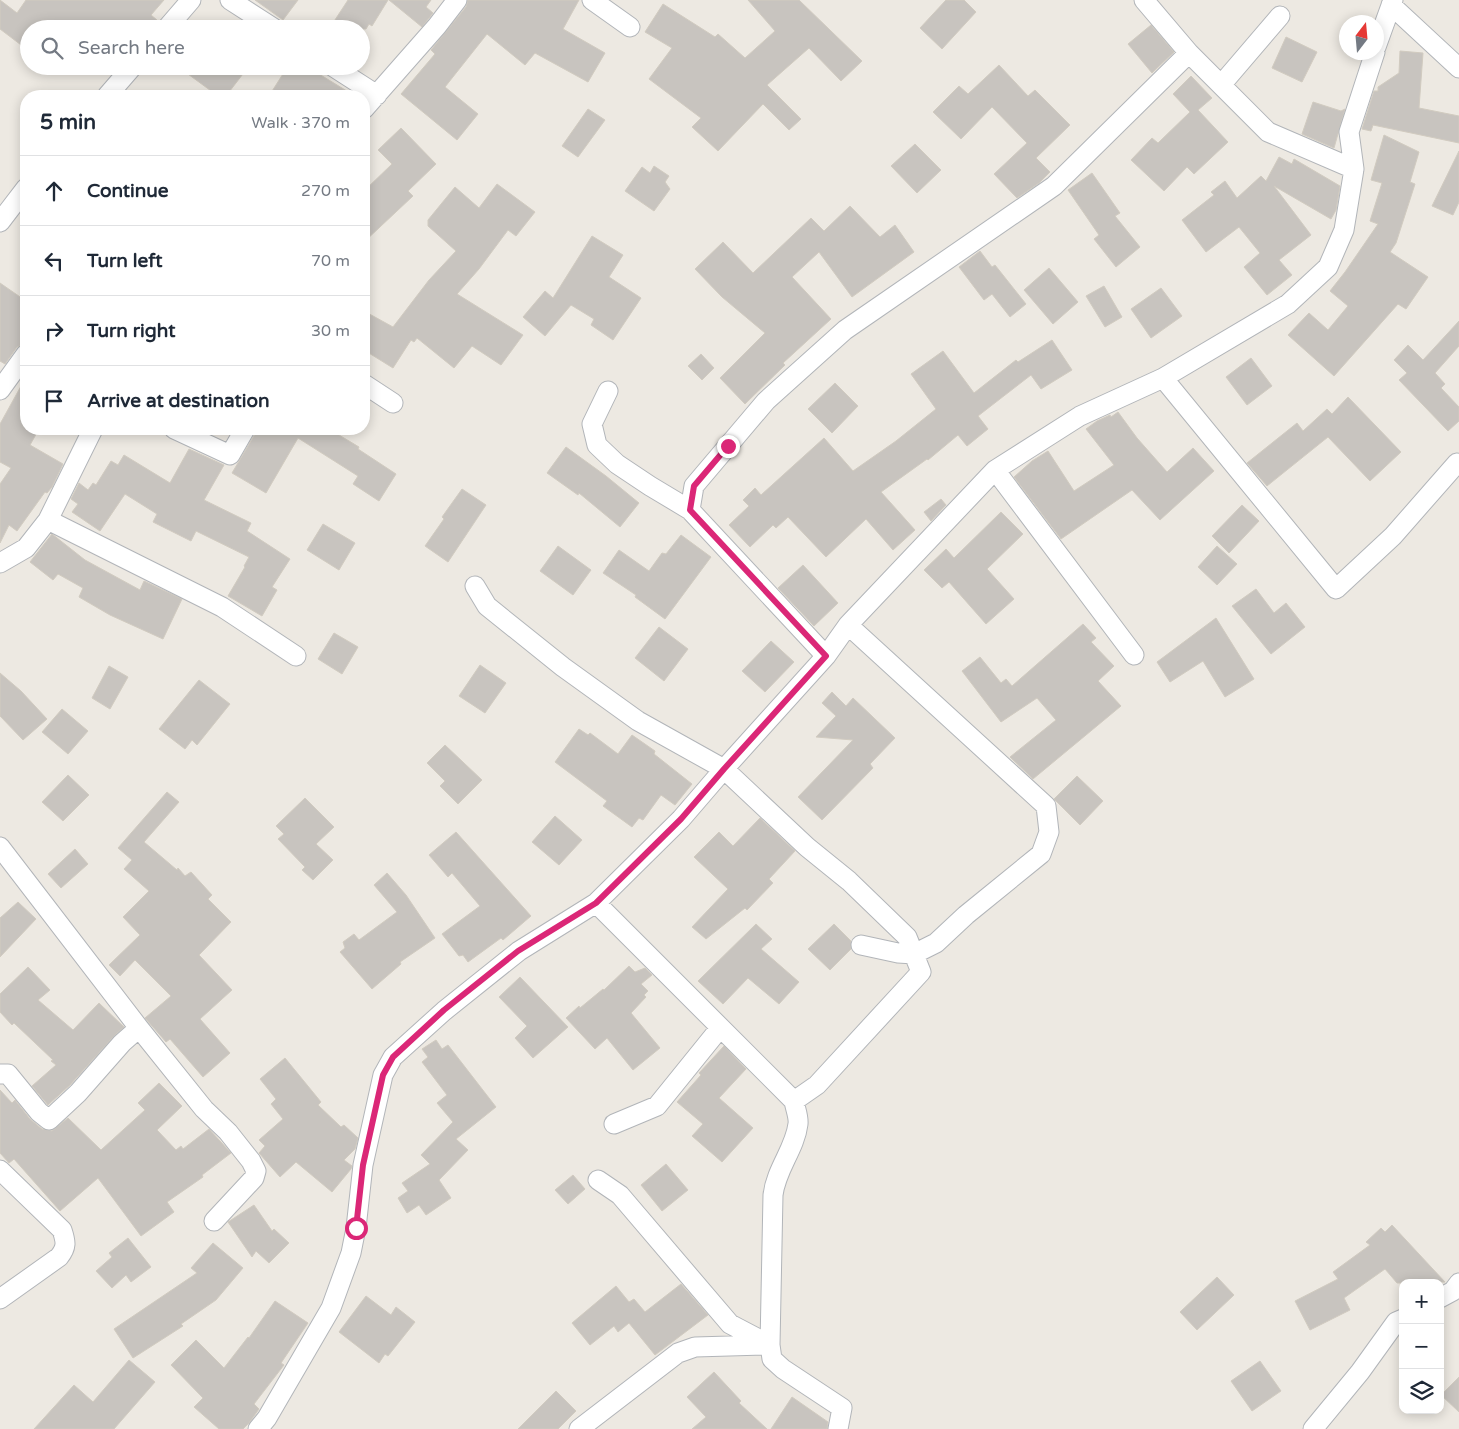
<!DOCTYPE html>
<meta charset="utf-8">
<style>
body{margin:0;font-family:"Varela Round",sans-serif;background:#f6f6f7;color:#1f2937}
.controls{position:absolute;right:15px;bottom:15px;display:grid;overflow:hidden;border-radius:10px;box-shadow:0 2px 12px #0003}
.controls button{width:45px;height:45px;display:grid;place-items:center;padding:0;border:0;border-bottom:1px solid #e0e1e3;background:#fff;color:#1f2937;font:25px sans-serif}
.compass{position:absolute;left:1339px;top:15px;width:45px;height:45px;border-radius:50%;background:#fff;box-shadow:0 2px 12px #0003;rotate:16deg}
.stop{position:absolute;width:15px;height:15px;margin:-11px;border:4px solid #db2777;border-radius:50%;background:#fff}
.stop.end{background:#db2777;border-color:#fff;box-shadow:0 1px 5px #0008}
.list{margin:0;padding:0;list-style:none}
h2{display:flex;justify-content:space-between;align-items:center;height:65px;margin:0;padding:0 20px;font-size:21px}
h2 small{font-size:16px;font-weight:400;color:#747a83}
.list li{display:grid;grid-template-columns:32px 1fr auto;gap:15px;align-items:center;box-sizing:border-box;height:70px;padding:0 20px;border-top:1px solid #e0e1e3}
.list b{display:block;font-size:19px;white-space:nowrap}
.list em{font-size:16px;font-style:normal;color:#747a83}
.icon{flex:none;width:28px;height:28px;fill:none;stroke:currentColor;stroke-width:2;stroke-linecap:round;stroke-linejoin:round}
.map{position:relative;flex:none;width:1459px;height:1429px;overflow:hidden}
.search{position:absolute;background:#fff;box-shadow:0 2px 12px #0003;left:20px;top:20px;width:350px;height:55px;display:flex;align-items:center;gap:12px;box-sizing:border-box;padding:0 18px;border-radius:28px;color:#747a83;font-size:19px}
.panel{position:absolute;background:#fff;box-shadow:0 2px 12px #0003;left:20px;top:90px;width:350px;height:345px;border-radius:20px}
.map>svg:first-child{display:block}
</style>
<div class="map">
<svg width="1459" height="1429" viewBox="0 0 1459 1429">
<rect width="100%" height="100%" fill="#ede9e2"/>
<!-- building -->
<path fill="#c8c4bf" stroke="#d1cbc0" d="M0,0L17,13L26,0H164L151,15L157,20L149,29H29V51L0,29Z
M255,0H298L283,20Z
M348,0H388L372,26L369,24L366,29H329Z
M389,0H431L426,7L433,13L422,27Z
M468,0H579L563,29L605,53L588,82L535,53L525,65L487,34L445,87L478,114L457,140L401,94L435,54L431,50L466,7Z
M748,0H799L862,61L841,81L809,48L767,85L801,119L789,130L763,104L718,151L692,127L701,118L649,79L672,48L645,32L663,4L715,37L718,34L745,58L775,31Z
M946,0H964L976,12L942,49L920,28Z
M1151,25L1174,52L1152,73L1128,44Z
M1286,37L1317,52L1302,82L1272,68Z
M1400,51L1423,53L1419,108L1459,116V143L1373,125L1371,131L1362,129L1374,91H1378V87L1399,73Z
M999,65L1028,96L1035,90L1070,125L1036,158L1050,172L1039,183L1017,198L994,174L1027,143L992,107L961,139L933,112L959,86L968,94Z
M177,66H249L226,96H218Z
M288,66H306L355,96H269Z
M1191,76L1212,98L1198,110L1228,142L1194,174L1187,167L1164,191L1131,160L1152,138L1158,143L1190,112L1173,94Z
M1313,102L1341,111L1345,109L1334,148L1302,134Z
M588,109L605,120L578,157L562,146Z
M401,128L436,164L408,191L413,196L364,242V191L392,164L378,150Z
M1384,135L1419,152L1410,182L1415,184L1396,243L1390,252L1428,277L1406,309L1398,304L1334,376L1288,335L1309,313L1328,330L1348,306L1330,291L1345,272L1378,224L1370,221L1382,183L1371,180Z
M915,144L941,170L917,193L891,166Z
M1459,151V202L1453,215L1432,206Z
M1279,157L1292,164L1294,159L1340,186L1336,210L1331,219L1274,186L1311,235L1279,260L1292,275L1267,295L1244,267L1260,253L1239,227L1206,252L1182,220L1214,195L1211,192L1225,181L1237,198L1261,176L1266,181Z
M654,166L669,176L665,182L670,189L654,211L625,191L642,167L650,173Z
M1092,173L1120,213L1115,216L1140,247L1116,267L1094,239L1099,235L1068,190Z
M497,184L535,212L516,236L508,230L479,269L457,294L523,335L501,365L472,346L454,368L417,338L414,342L411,340L393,368L364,350V311L393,327L429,280L456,251L428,226V220L455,187L479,208Z
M850,206L880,237L895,225L914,252L852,297L819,252L792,277L831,319L783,363L785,365L745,404L720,378L765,333L722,297L695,269L723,242L753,273L811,218L824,231Z
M592,236L623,255L609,277L641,298L613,340L591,325L594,319L571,305L545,336L523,317L545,291L553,298Z
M980,251L992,267L995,265L1026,304L1010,317L992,294L984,300L959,267Z
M1049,268L1078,302L1053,324L1024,290Z
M0,283L26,301V343L17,347L5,364L0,361Z
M1104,286L1122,317L1105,327L1086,296Z
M1161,288L1182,316L1151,338L1131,309Z
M1459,321V346L1435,373L1445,384L1441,388L1459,407V421L1448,431L1399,380L1407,373L1394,360L1408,345L1423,360Z
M1052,340L1072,370L1041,389L1031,375L978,416L988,429L967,446L958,435L928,460L927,459L881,492L915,530L893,550L866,519L826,557L788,517L776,528L773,525L750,547L729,525L749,506L743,500L755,488L761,495L824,438L853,471L896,441L936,409L911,374L943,351L974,393L1016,360L1018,362Z
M701,354L714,368L702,380L688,366Z
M1251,358L1272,386L1247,405L1226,377Z
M26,377V429H39L30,445L63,464L52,487L47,493L45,492L17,531L9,525L0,543V484L11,468L0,462V424Z
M835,383L858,406L832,433L808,409Z
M1348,397L1401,452L1370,481L1328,437L1267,486L1247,463L1297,423L1303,431L1327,409L1332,414Z
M1118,412L1137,438L1167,472L1193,448L1214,471L1160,520L1132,490L1061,539L1014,477L1032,461L1048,451L1074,491L1114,465L1086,429L1097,421L1110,415L1111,417Z
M258,429H329L359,447L358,449L396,474L379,501L353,484L358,476L298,438L266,493L232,473Z
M566,447L606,476L639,503L620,527L579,493L578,495L547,473Z
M189,449L224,465L204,500L251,523L247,531L290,559L272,587L277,590L262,616L228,596L245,567L244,566L249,557L196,531L191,541L153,522L157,514L125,494L100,531L72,512L78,504L71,499L79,483L88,490L93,483L96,485L111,461L118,465L124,455L170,483Z
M462,489L486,505L448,562L425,546L444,519L442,517Z
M941,499L946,505L931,521L924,512Z
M1242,505L1259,521L1229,553L1212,536Z
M1001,512L1023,534L987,569L1014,599L986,624L949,582L942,588L924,570L946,549L954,558Z
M323,524L355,543L339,570L307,550Z
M52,534L85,560L140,590L144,581L182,599L163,639L110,615L79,597L83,588L58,574L53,580L30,562Z
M681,535L711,557L665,619L635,597L636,595L603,573L619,550L649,571L662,553L666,554Z
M558,546L591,570L573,595L540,571Z
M1217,546L1237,564L1217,585L1198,567Z
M803,565L838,603L814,626L778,588Z
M1256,589L1274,613L1286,603L1305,627L1271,654L1232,606Z
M1216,618L1254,679L1225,697L1203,661L1170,682L1157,662Z
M1083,624L1096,638L1091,642L1114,666L1098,681L1121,706L1033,779L1010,757L1056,720L1037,698L1001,722L962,671L980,657L1001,683L1006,679L1012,686Z
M659,627L688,649L664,681L635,658Z
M334,633L358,647L342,674L318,659Z
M771,641L794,662L765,692L742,671Z
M480,665L506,683L485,713L459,696Z
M109,666L128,677L110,709L92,698Z
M0,673L21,691L47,719L23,740L0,716Z
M199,680L230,704L197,745L192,740L185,749L159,729Z
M832,692L846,706L853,698L895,738L870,764L873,768L822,820L798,797L853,740L816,737L836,716L822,703Z
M62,709L88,731L68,754L42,732Z
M579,729L588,735L590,733L618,754L632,735L655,751L654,754L692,784L675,805L661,795L643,820L639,818L632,827L603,806L607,801L555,762Z
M445,745L482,780L458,804L440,786L445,781L427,763Z
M68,775L89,795L63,821L42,802Z
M1077,776L1103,801L1080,825L1054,799Z
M167,792L179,802L144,842L177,870L178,868L185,876L191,872L212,895L208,899L231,922L199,955L232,990L200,1019L230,1053L203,1077L170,1039L166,1042L145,1018L171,996L135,960L120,976L109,965L140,935L123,917L149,891L124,869L132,860L118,848Z
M305,798L334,827L316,844L333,860L313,880L302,870L305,867L278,839L284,834L276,826Z
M555,816L582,840L559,865L532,842Z
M760,818L795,851L769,879L773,883L747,910L745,908L706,939L692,927L728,889L694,857L719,832L733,846Z
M456,832L531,916L503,940L501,938L468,962L463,955L459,956L442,934L480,906L452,873L448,877L429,855Z
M75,849L88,864L61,888L48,874Z
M387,873L406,895L435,938L400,962L401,964L372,989L340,952L345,948L343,942L354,934L359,940L397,912L374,885Z
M18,902L36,919L0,957V918Z
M756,924L772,939L761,949L799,982L779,1004L748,978L723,1004L698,981Z
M834,924L851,941V949L830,970L808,949Z
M629,966L635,972L645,968L652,975L641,984L648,991L644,995L646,997L631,1013L660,1048L633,1070L607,1038L595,1049L566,1018L579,1006L580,1008L603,989L604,990Z
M28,967L50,990L38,1000L73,1030L99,1003L124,1027L114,1036L70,1085L48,1105L32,1086L56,1065L51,1061L53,1060L14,1023L12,1025L0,1012V994Z
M520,977L568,1027L533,1058L515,1038L527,1026L499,997Z
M436,1040L442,1049L448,1045L496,1107L456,1139L468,1150L439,1180L451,1198L426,1215L419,1205L407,1213L398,1198L408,1191L402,1183L430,1164L421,1155L453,1122L437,1103L447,1095L422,1062L428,1057L422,1049Z
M724,1046L746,1069L719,1098L753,1128L722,1162L692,1136L703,1124L677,1102L701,1075L699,1073Z
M285,1058L321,1102L318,1105L341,1127L344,1125L358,1138L355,1149L344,1160L352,1166L351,1169L332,1192L296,1162L280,1177L259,1153L265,1146L259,1140L283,1119L271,1104L276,1099L260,1079Z
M159,1083L182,1106L157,1130L176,1150L181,1146L183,1149L209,1129L231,1153L202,1175L203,1177L167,1202L174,1212L141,1236L98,1178L60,1211L14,1159L9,1163L0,1153V1090L12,1103L15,1100L30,1119L42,1129L52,1131L68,1118L101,1150L145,1110L138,1103Z
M666,1164L688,1190L662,1211L641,1185Z
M573,1175L585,1189L568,1204L555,1190Z
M254,1205L272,1231L274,1229L289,1243L269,1263L256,1251L252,1257L228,1222Z
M1392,1225L1445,1282L1397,1283L1385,1269L1344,1298L1350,1310L1310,1330L1295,1301L1338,1279L1333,1272L1370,1245L1366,1242L1381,1228L1385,1232Z
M128,1238L151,1267L131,1282L126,1275L112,1288L96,1271L112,1257L109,1253Z
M213,1243L243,1268L216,1300L181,1324L183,1326L133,1358L114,1329L197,1273L191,1268Z
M1217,1277L1234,1295L1197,1330L1180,1312Z
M681,1284L708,1315L655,1355L629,1323L618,1332L614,1326L590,1345L572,1323L616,1286L629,1302L634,1299L645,1312Z
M366,1296L391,1315L396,1307L415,1322L388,1356L385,1354L379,1363L339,1332Z
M275,1301L308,1323L281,1363L284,1365L254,1404L259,1409L249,1423L243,1429H219L194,1407L203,1398L171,1365L196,1340L224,1368L248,1337L249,1338Z
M129,1360L155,1382L114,1429H34L74,1385L93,1402Z
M1260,1361L1281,1391L1252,1411L1231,1381Z
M714,1372L741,1401L739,1403L767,1429H692L706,1417L687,1397Z
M1459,1377V1412L1441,1395Z
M556,1391L576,1411L558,1429H518Z
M792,1397L828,1422L827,1429H771Z"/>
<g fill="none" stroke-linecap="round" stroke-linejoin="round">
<!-- minor casing -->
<g stroke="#b2b5b9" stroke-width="21">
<path id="minor" d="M230,0L275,29
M592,0L630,27
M1144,0L1189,53
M1391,5L1459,68
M166,29L191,0
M1376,47L1393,0
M332,66L377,95
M1221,85L1280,16
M107,96L133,66
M364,109L437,26L457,0
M0,222L26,188
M1163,378L1336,589L1393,536L1457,463L1459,465
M364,384L393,403
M0,390L26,354
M608,391L592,424L597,445L617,464L650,486L690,510
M174,429L230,455L245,429
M995,470L1134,655
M48,520L222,607L296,656
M0,563L26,548L48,520L93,429
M475,586L487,606L563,667L638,721L724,769L807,847L849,881L907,937L921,972L817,1085L794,1101
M848,625L1046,806L1049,832L1041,854L966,915L936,943L914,954L898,953L861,945
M826,656L690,510L694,486L766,401L845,330L1054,186L1189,53L1268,132L1354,169
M0,847L139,1028L204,1109L228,1132L251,1161L256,1171L254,1178L214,1221
M596,903L794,1101C795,1108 799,1117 798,1124C795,1149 776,1169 773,1195L770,1345L772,1359L783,1369L842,1408L838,1429
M0,1074H8L39,1112L49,1120L78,1093L122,1043L139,1028
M614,1124L657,1106L720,1028
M0,1170L62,1230C66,1242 67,1247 59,1257L0,1299
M598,1180L620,1195L730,1324L770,1345
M1440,1298L1453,1291L1459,1283
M258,1429L267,1418L331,1308L351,1253L356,1228L363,1165L383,1075L393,1057L444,1011L519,951L596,903L681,819L724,769L826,656L848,625L995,470L1080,416L1163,378L1288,304L1328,267L1344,230L1354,169L1349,132L1375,52
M579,1429L678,1353L695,1347L768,1345
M1313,1429L1360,1372L1396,1322L1403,1319"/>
</g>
<!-- minor -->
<use href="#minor" stroke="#fff" stroke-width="19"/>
</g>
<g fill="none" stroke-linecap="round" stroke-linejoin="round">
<!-- route -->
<path stroke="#db2777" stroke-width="6" d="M356,1228L363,1165L383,1075L393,1057L444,1010L518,951L596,903L681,819L724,769L826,656L690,510L694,486L728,446"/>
</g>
</svg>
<div class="controls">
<button>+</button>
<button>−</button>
<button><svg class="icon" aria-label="layers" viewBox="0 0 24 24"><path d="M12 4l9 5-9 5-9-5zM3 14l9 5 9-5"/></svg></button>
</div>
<svg class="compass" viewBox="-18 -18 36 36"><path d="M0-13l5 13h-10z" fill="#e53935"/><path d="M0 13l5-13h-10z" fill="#747a83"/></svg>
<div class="stop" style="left:356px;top:1228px"></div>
<div class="stop end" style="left:728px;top:446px"></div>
<div class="search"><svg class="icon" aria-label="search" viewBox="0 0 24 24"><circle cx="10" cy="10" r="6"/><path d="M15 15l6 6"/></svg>Search here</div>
<section class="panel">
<h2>5 min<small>Walk · 370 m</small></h2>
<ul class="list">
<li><svg class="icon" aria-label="ahead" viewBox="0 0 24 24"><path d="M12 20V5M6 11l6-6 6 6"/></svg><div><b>Continue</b></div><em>270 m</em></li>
<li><svg class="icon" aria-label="left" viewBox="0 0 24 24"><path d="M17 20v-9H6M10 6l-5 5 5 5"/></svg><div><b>Turn left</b></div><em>70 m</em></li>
<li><svg class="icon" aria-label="right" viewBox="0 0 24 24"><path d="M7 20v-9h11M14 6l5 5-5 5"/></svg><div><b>Turn right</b></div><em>30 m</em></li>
<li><svg class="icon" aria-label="arrive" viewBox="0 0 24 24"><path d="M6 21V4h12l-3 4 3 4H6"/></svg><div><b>Arrive at destination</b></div></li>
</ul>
</section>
</div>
